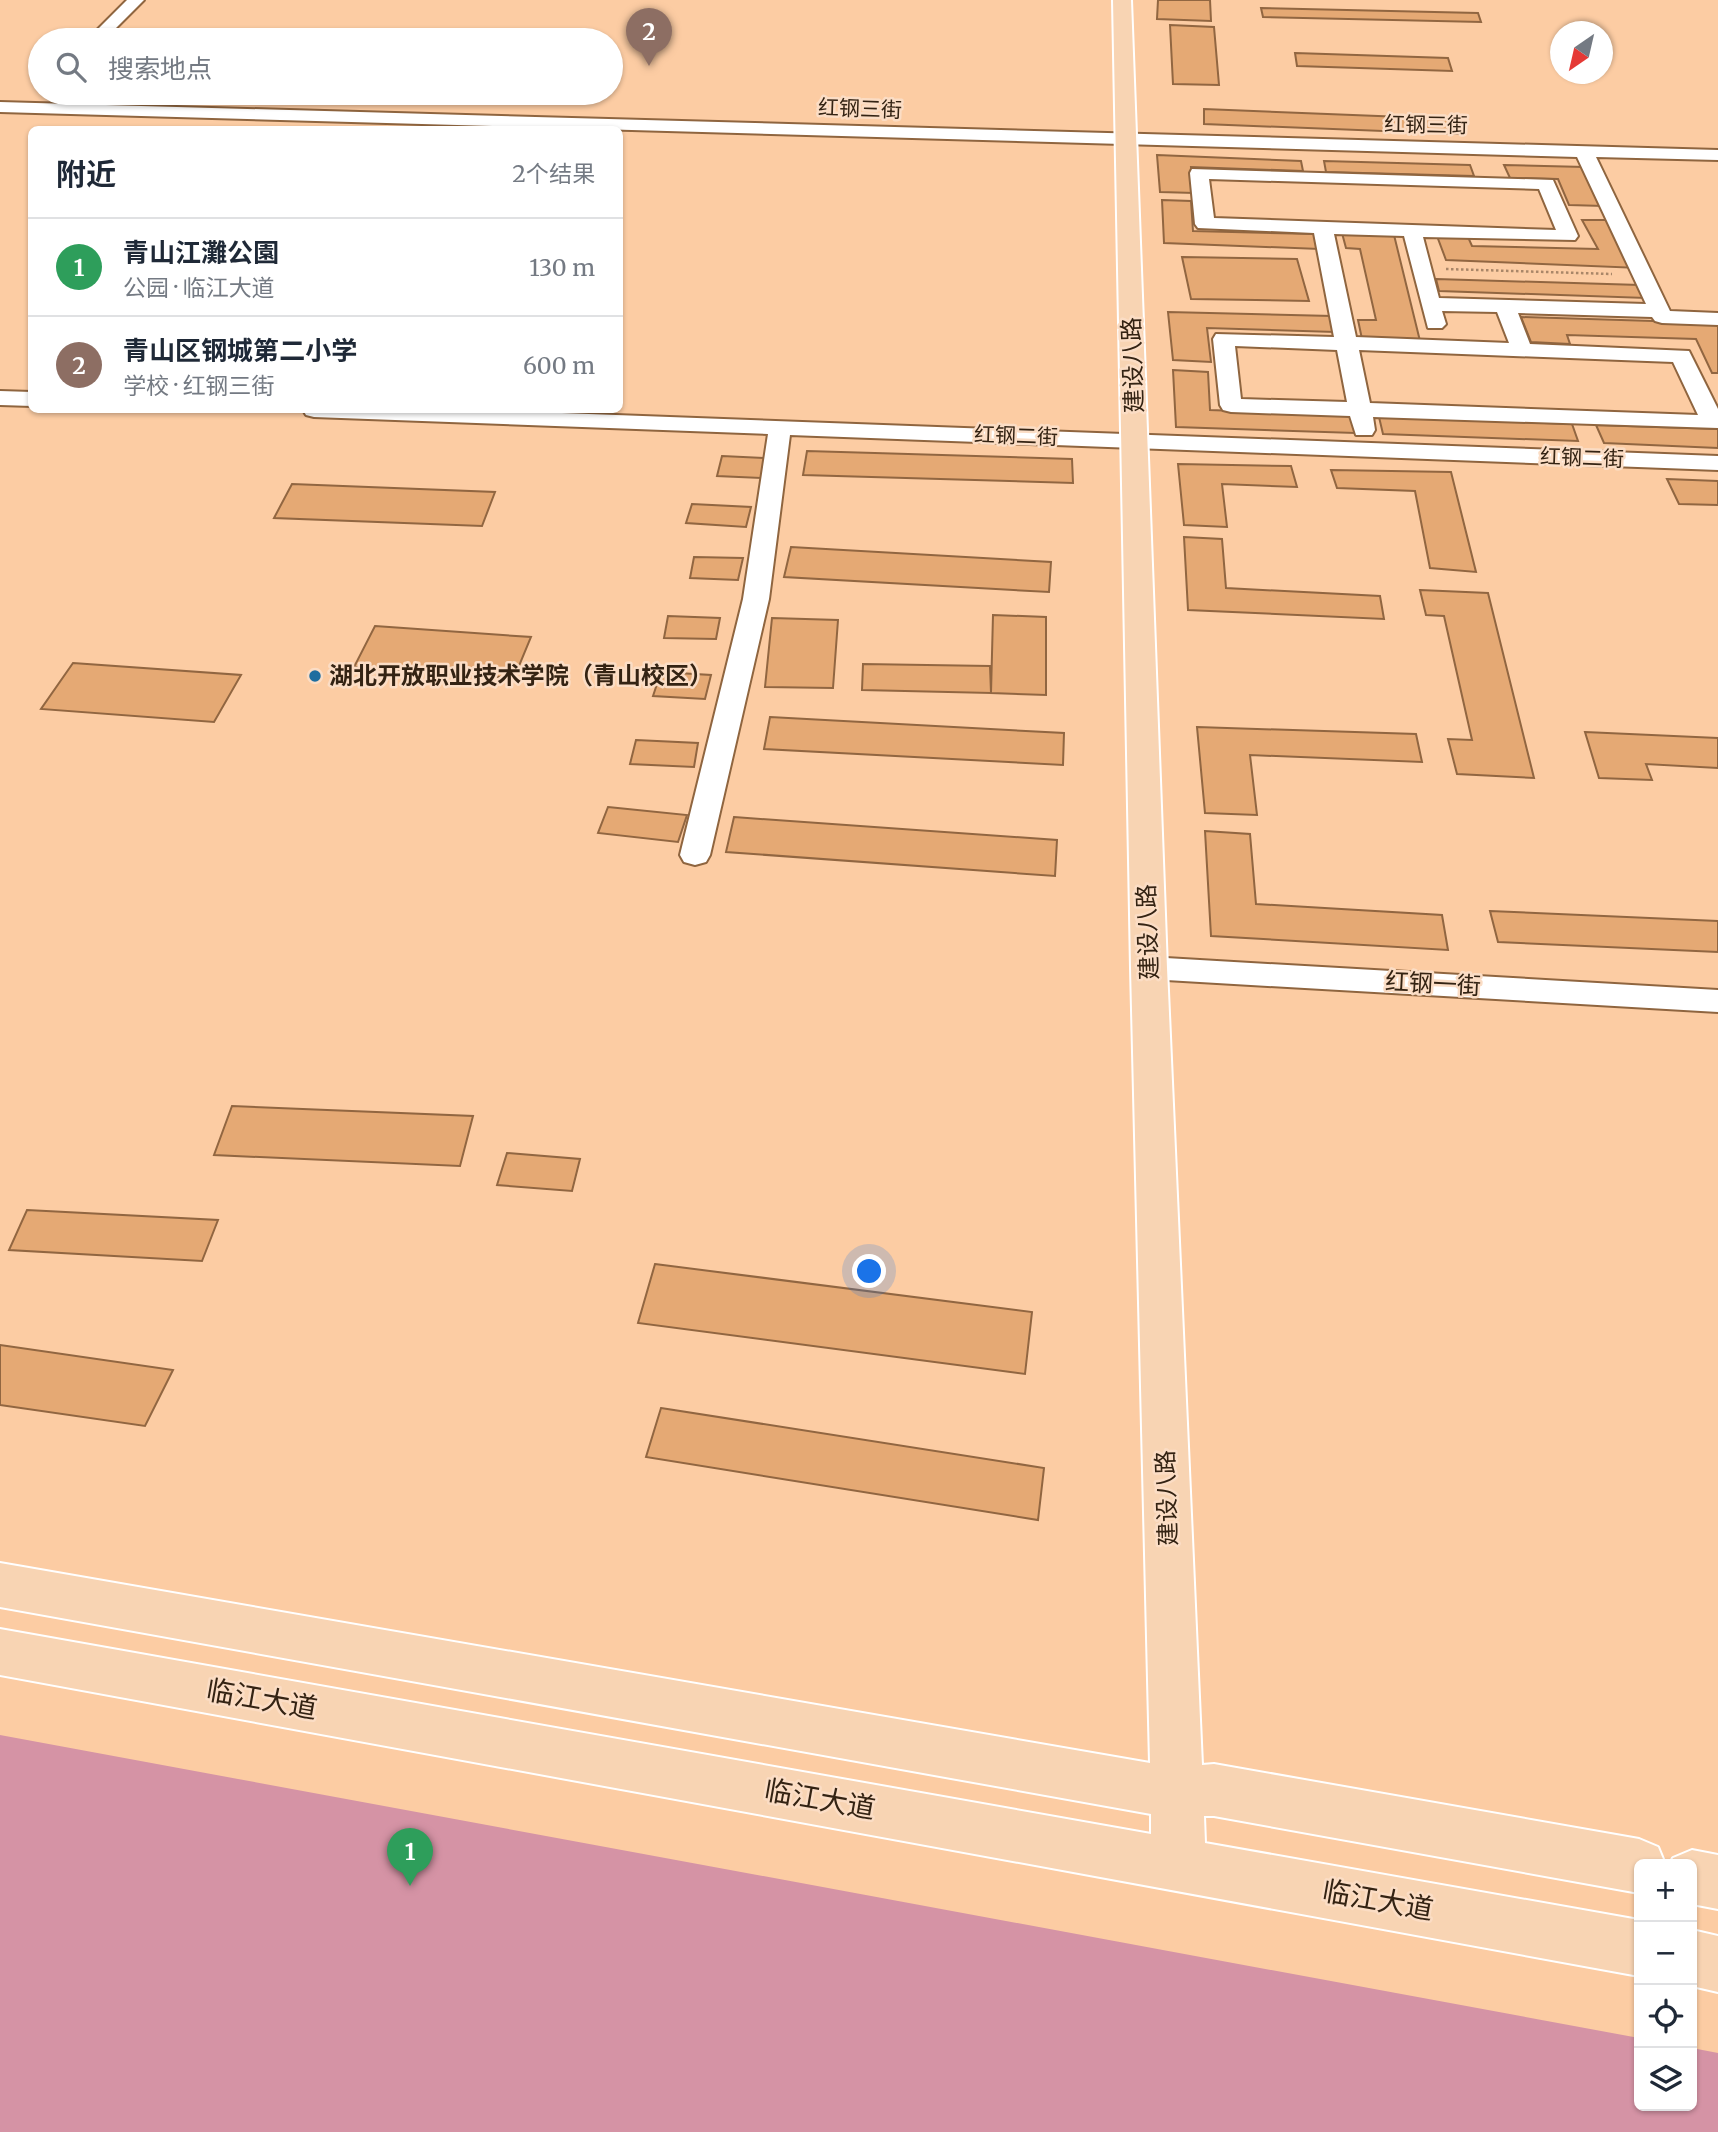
<!DOCTYPE html>
<html lang="zh">
<meta charset="utf-8">
<style>
body{margin:0;font-family:Merriweather,"Noto Sans SC",serif;background:#f6f6f7;color:#1f2937}
.controls{position:absolute;right:21px;bottom:21px;display:grid;overflow:hidden;border-radius:10px;box-shadow:0 2px 5px #0004}
.controls button{width:63px;height:63px;display:grid;place-items:center;padding:0;border:0;border-bottom:2px solid #e0e1e3;background:#fff;color:#1f2937;font:35px sans-serif}
.compass{position:absolute;left:1550px;top:21px;width:63px;height:63px;border-radius:50%;background:#fff;box-shadow:0 2px 5px #0004;rotate:214deg}
.you{position:absolute;left:870px;top:1272px;width:24px;height:24px;margin:-18px;border:5px solid #fff;border-radius:50%;background:#1a73e8;box-shadow:0 0 0 10px #1a73e833}
.badge{display:grid;place-items:center;width:46px;height:46px;border-radius:50%;background:#b45309;color:#fff;font-size:23px;font-weight:700}
.pin{position:absolute;translate:-50% -58px;filter:drop-shadow(0 2px 4px #0008)}
.pin::after{content:'';position:absolute;top:37px;width:24px;height:21px;background:inherit;clip-path:polygon(0 0,100% 0,50% 100%)}
.list{margin:0;padding:0;list-style:none}
h2{display:flex;justify-content:space-between;align-items:center;height:91px;margin:0;padding:0 28px;font-size:30px}
h2 small{font-size:23px;font-weight:400;color:#747a83}
.list li{display:grid;grid-template-columns:46px 1fr auto;gap:21px;align-items:center;box-sizing:border-box;height:98px;padding:0 28px;border-top:2px solid #e0e1e3}
.list b{display:block;font-size:26px;white-space:nowrap}
.list p{margin:0;font-size:23px;white-space:nowrap;color:#747a83}
.list em{font-size:23px;font-style:normal;color:#747a83}
.icon{flex:none;width:38px;height:38px;fill:none;stroke:currentColor;stroke-width:2;stroke-linecap:round;stroke-linejoin:round}
.map{position:relative;flex:none;width:1718px;height:2132px;overflow:hidden}
.search{position:absolute;background:#fff;box-shadow:0 2px 5px #0004;left:28px;top:28px;width:595px;height:77px;display:flex;align-items:center;gap:18px;box-sizing:border-box;padding:0 24px;border-radius:38px;color:#747a83;font-size:26px}
.panel{position:absolute;background:#fff;box-shadow:0 2px 5px #0004;left:28px;top:126px;width:595px;height:287px;border-radius:10px}
.map>svg:first-child{display:block}
</style>
<div class="map">
<svg width="1718" height="2132" viewBox="0 0 1718 2132">
<rect width="100%" height="100%" fill="#fccca3"/>
<!-- green -->
<path fill="#d593a5" d="M0,1735L1639,2038V2106H1692V2048L1718,2053V2132H0Z"/>
<!-- building -->
<path fill="#e5a974" stroke="#916641" stroke-width="2" d="M1158,0H1210L1211,21L1157,19Z
M1261,8L1478,13L1481,22L1263,17Z
M1170,25L1214,27L1219,85L1173,84Z
M1295,53L1448,58L1452,71L1297,66Z
M1204,109L1454,119L1458,134L1204,124Z
M1157,155L1301,161L1303,171L1191,167L1194,193L1160,192Z
M1324,161L1470,165L1474,176L1326,172Z
M1504,165L1585,167L1603,206L1569,205L1558,179L1510,178Z
M1162,200L1191,201L1193,231L1316,234L1319,249L1164,243Z
M1582,220H1613L1639,268L1446,260L1437,236L1468,237L1472,246L1598,249Z
M1342,233L1394,235L1420,341L1362,339L1358,320H1376L1360,249L1346,248Z
M1182,257L1297,259L1309,301L1191,299Z
M1436,279L1640,285L1646,298L1439,291Z
M1168,312L1332,316L1335,332L1207,328L1211,362L1173,360Z
M1521,317L1718,323V373H1712L1696,339L1567,335L1570,344L1531,342Z
M1173,370L1208,372L1210,410L1350,415L1355,433L1176,427Z
M1379,417L1572,424L1578,441L1383,434Z
M1596,425L1718,429V448L1604,443Z
M807,451L1072,459L1073,483L803,475Z
M722,456L765,458L761,478L717,476Z
M1178,464L1291,466L1297,487L1222,484L1227,527L1184,525Z
M1331,470L1451,472L1476,572L1430,568L1415,491L1337,488Z
M1667,479L1718,481V505L1679,504Z
M292,484L495,492L482,526L274,518Z
M692,504L751,507L746,527L686,523Z
M1184,537L1222,539L1226,588L1380,596L1384,619L1188,610Z
M791,547L1051,562L1049,592L784,577Z
M694,557L743,558L738,580L690,578Z
M1420,590L1488,593L1534,778L1457,774L1448,739L1472,740L1444,616L1426,615Z
M993,615L1046,617V695L991,693Z
M668,616L720,618L716,639L664,638Z
M772,618L838,620L833,688L765,687Z
M375,626L531,637L514,678L354,667Z
M73,663L241,675L214,722L41,709Z
M863,664L990,666L991,693L862,690Z
M661,672L711,675L705,699L653,696Z
M770,717L1064,733L1063,765L764,749Z
M1197,727L1416,734L1422,762L1250,755L1257,815L1205,813Z
M1585,732L1718,738V768L1646,764L1652,780L1599,778Z
M636,740L698,743L694,767L630,764Z
M608,807L687,815L678,842L598,833Z
M734,817L1057,840L1055,876L726,852Z
M1205,831L1250,834L1256,904L1442,915L1448,950L1211,936Z
M1490,911L1718,921V952L1498,942Z
M232,1106L473,1116L460,1166L214,1155Z
M507,1153L580,1159L572,1191L497,1185Z
M27,1210L218,1220L202,1261L9,1250Z
M655,1264L1032,1312L1025,1374L638,1323Z
M0,1345L173,1370L145,1426L0,1405Z
M661,1408L1044,1468L1038,1520L646,1457Z"/>
<g fill="none" stroke-linecap="round" stroke-linejoin="round">
<!-- minor casing -->
<g stroke="#8f653f" stroke-width="4">
<path id="minor" d="M127,0H144L104,40H87Z
M0,102L1718,150V160L1596,157L1670,311L1718,313V325L1662,323L1655,321L1652,317L1518,313L1530,344L1689,351L1718,409V428L1373,417L1375,430L1372,435H1356L1350,416L1231,412L1223,410L1220,405L1213,339L1216,334L1334,337L1314,233L1198,228L1195,224L1190,173L1192,169L1553,180L1578,236L1575,240L1423,237L1439,298L1646,304L1577,157L0,112ZM1209,179L1539,189L1556,230L1214,218ZM1334,234L1404,236L1428,328H1442L1446,324L1442,311L1497,312L1509,343L1356,337ZM1235,346L1337,350L1347,402L1241,399ZM1359,350L1673,362L1698,415L1370,403Z
M0,391L32,392V406L0,405Z
M303,410H480L1718,456V470L790,435L769,599L710,855L706,862L695,865L684,862L680,855L743,599L768,434L314,417L306,415Z
M1149,957L1718,990V1012L1149,979L1138,976L1133,968L1138,960Z"/>
</g>
<!-- major casing -->
<g stroke="#fff" stroke-width="4">
<path id="major" d="M1113,0H1131L1167,968L1202,1765L1214,1764L1639,1839L1658,1847L1665,1864H1639V1893L1214,1816H1204L1205,1843L1639,1920V1976L0,1675V1629L1151,1834V1814L0,1607V1563L1150,1763L1131,968Z
M1692,1850L1718,1855V1909L1692,1904V1864H1670L1673,1858Z
M1692,1930L1718,1936V1992L1692,1986Z"/>
</g>
<!-- path -->
<path stroke="#a98668" stroke-width="2.5" stroke-dasharray="2.5 2.5" stroke-linecap="butt" d="M1446,269L1612,274"/>
<!-- minor -->
<use href="#minor" fill="#fff" fill-rule="evenodd"/>
<!-- major -->
<use href="#major" fill="#f8d4b3" fill-rule="evenodd"/>
</g>
<!-- markers -->
<circle fill="#1d6d9f" stroke="#fbddc5" stroke-width="2.5" cx="315" cy="676" r="7"/>
<g text-anchor="middle" stroke-width="5" stroke-linejoin="round" paint-order="stroke">
<!-- far-street labels -->
<g font-size="21" fill="#342313" stroke="#fbddc5">
<text transform="translate(860 109) rotate(2)" y="7">红钢三街</text>
<text transform="translate(1426 125) rotate(1)" y="7">红钢三街</text>
<text transform="translate(1016 436) rotate(2)" y="7">红钢二街</text>
<text transform="translate(1582 458) rotate(2)" y="7">红钢二街</text>
</g>
<!-- street labels -->
<g font-size="24" fill="#342313" stroke="#fbddc5">
<text transform="translate(1133 365) rotate(-92)" y="8">建设八路</text>
<text transform="translate(1148 932) rotate(-92)" y="8">建设八路</text>
<text transform="translate(1433 984) rotate(3)" y="8">红钢一街</text>
<text transform="translate(1167 1498) rotate(-92)" y="8">建设八路</text>
</g>
<!-- poi labels -->
<g font-size="24" font-weight="bold" fill="#342313" stroke="#fbddc5" text-anchor="start">
<text x="329" y="684">湖北开放职业技术学院（青山校区）</text>
</g>
<!-- near-street labels -->
<g font-size="28" fill="#342313" stroke="#fbddc5">
<text transform="translate(262 1699) rotate(10)" y="10">临江大道</text>
<text transform="translate(820 1799) rotate(10)" y="10">临江大道</text>
<text transform="translate(1378 1900) rotate(10)" y="10">临江大道</text>
</g>
</g>
</svg>
<div class="controls">
<button>+</button>
<button>−</button>
<button><svg class="icon" aria-label="locate" viewBox="0 0 24 24"><circle cx="12" cy="12" r="6"/><path d="M12 2v4M12 18v4M2 12h4M18 12h4"/></svg></button>
<button><svg class="icon" aria-label="layers" viewBox="0 0 24 24"><path d="M12 4l9 5-9 5-9-5zM3 14l9 5 9-5"/></svg></button>
</div>
<svg class="compass" viewBox="-18 -18 36 36"><path d="M0-13l5 13h-10z" fill="#e53935"/><path d="M0 13l5-13h-10z" fill="#747a83"/></svg>
<div class="you"></div>
<div class="pin badge" style="left:410px;top:1886px;background:#2e9e5b">1</div>
<div class="pin badge" style="left:649px;top:66px;background:#8d6e63">2</div>
<div class="search"><svg class="icon" aria-label="search" viewBox="0 0 24 24"><circle cx="10" cy="10" r="6"/><path d="M15 15l6 6"/></svg>搜索地点</div>
<section class="panel">
<h2>附近<small>2个结果</small></h2>
<ul class="list">
<li><span class="badge" style="background:#2e9e5b">1</span><div><b>青山江灘公園</b><p>公园 · 临江大道</p></div><em>130 m</em></li>
<li><span class="badge" style="background:#8d6e63">2</span><div><b>青山区钢城第二小学</b><p>学校 · 红钢三街</p></div><em>600 m</em></li>
</ul>
</section>
</div>
